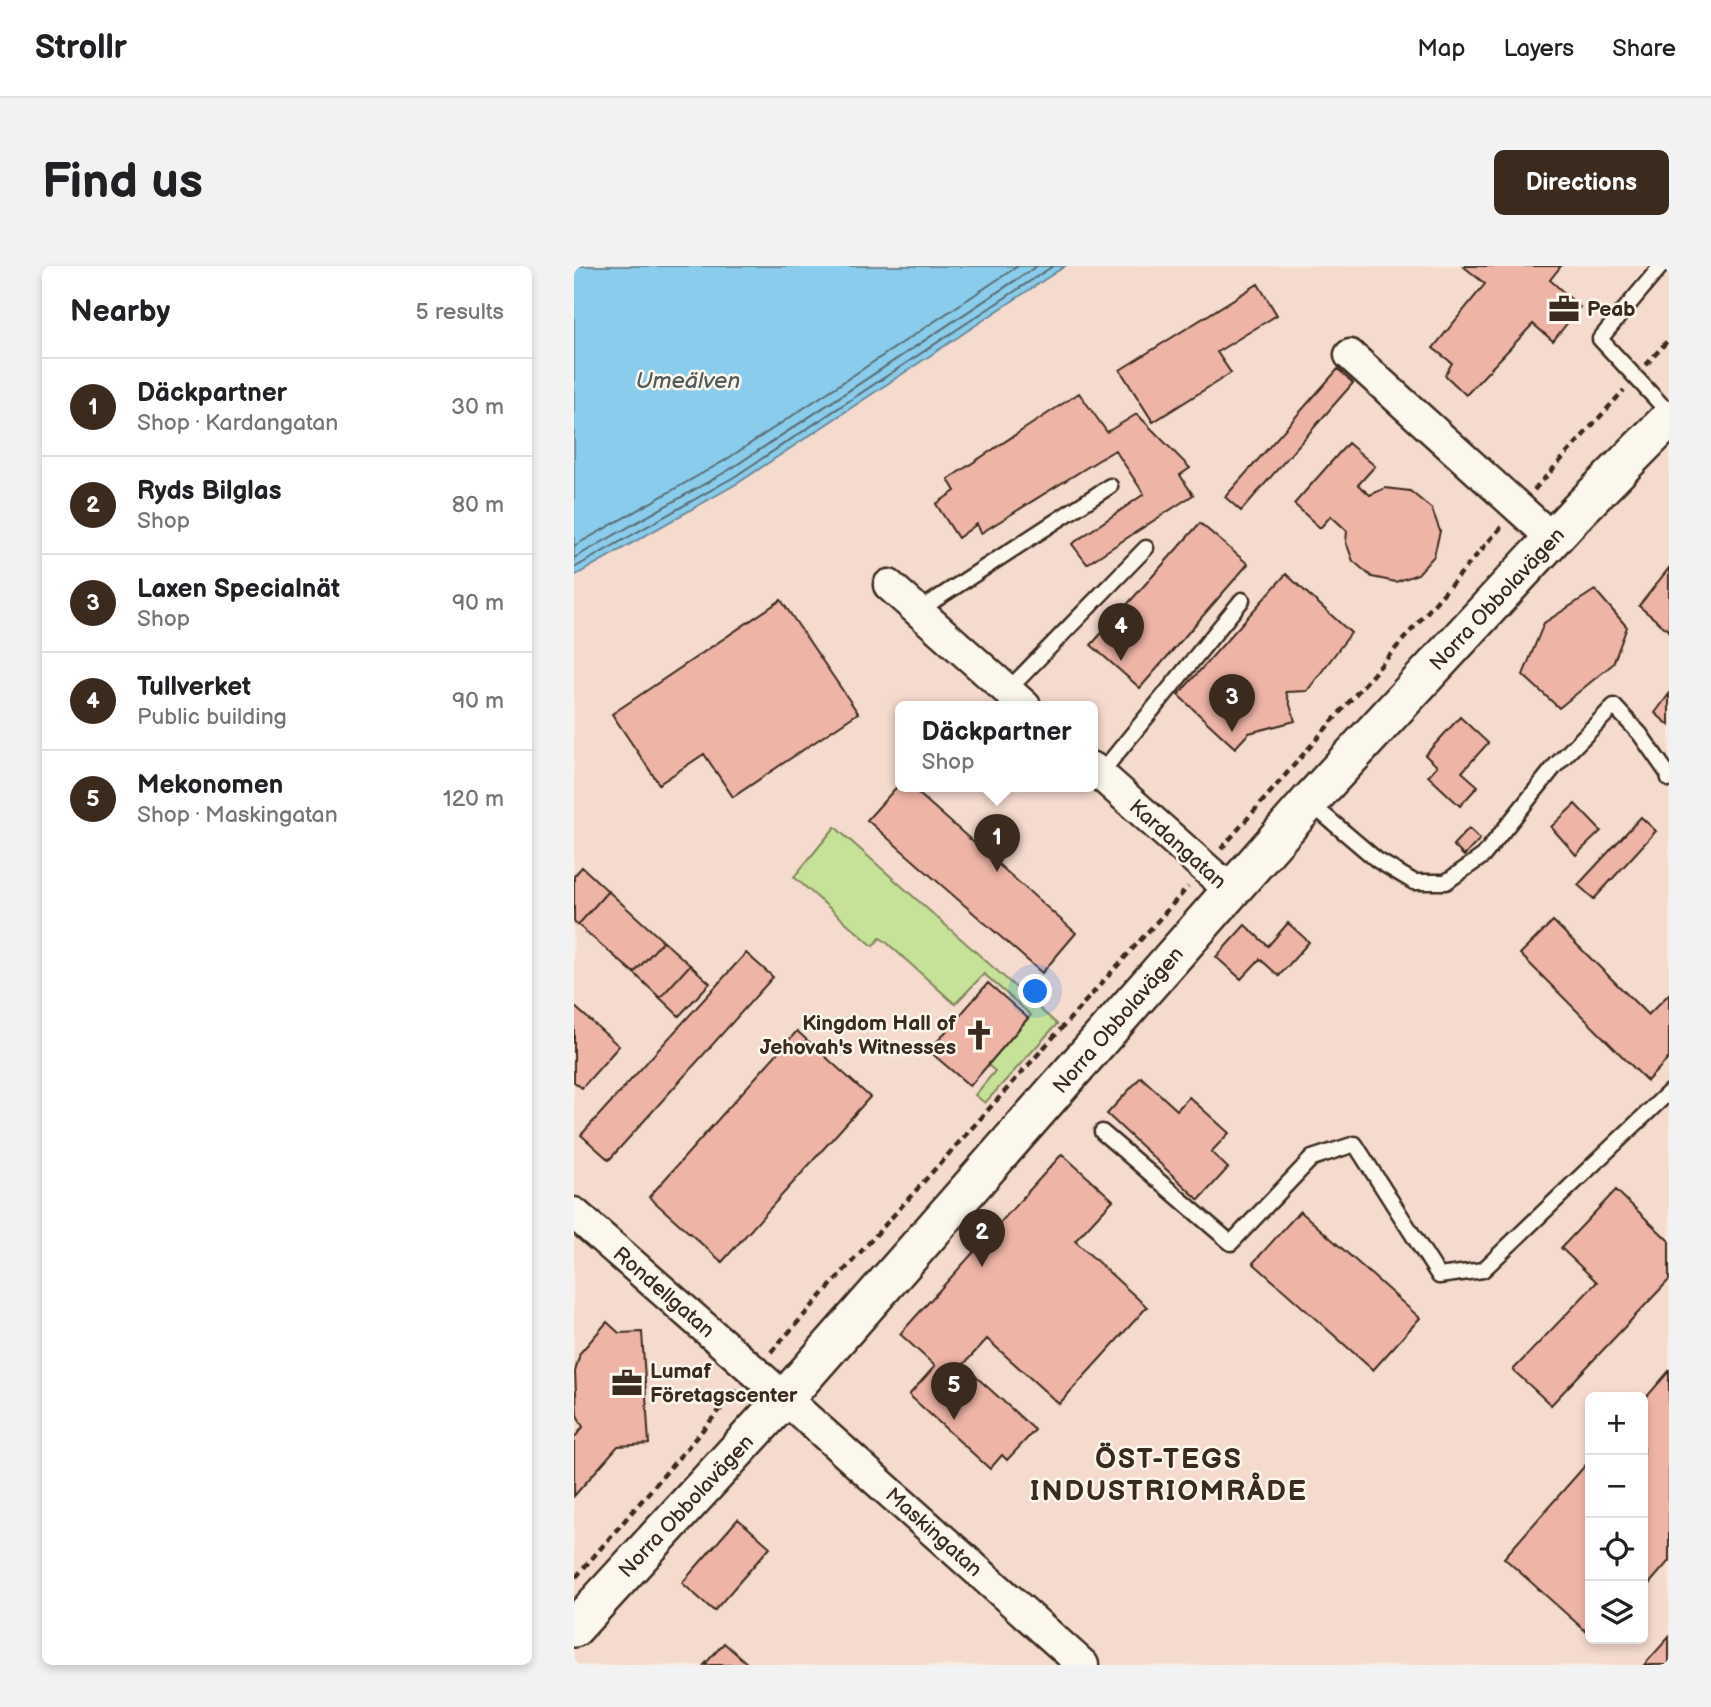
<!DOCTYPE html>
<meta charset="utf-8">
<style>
body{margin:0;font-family:"Balsamiq Sans",sans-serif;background:#f2f2f2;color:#202124}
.controls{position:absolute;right:21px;bottom:21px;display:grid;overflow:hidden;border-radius:10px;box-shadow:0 4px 10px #0003}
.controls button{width:63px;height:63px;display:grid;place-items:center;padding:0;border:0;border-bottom:2px solid #e0e0e0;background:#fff;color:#202124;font:35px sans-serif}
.you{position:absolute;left:462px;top:726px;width:24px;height:24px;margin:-18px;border:5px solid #fff;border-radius:50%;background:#1a73e8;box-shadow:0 0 0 10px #1a73e833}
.badge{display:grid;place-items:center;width:46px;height:46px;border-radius:50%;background:#3b2a1e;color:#fff;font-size:23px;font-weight:700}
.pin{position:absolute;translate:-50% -58px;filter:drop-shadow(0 2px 4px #0008)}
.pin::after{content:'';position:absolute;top:37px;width:24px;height:21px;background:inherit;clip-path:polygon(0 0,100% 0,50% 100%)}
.popup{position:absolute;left:321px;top:435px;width:203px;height:91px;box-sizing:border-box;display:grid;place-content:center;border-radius:10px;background:#fff;filter:drop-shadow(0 2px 5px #0005);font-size:23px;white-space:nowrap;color:#757577}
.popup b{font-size:26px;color:#202124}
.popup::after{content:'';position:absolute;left:50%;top:100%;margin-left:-14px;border:14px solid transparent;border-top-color:#fff}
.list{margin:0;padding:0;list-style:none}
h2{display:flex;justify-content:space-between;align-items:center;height:91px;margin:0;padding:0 28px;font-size:30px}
h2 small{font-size:23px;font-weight:400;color:#757577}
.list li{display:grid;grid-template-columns:46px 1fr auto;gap:21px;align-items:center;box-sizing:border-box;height:98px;padding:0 28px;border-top:2px solid #e0e0e0}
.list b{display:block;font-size:26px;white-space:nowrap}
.list p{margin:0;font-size:23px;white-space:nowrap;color:#757577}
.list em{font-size:23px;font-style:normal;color:#757577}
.icon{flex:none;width:38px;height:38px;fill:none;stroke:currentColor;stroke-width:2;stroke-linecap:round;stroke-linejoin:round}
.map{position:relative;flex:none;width:1095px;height:1399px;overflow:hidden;border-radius:10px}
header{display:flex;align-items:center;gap:42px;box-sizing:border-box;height:98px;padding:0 35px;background:#fff;border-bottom:2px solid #e0e0e0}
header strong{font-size:33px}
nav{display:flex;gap:38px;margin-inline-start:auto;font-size:24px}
.intro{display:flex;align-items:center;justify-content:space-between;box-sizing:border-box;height:168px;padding:0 42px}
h1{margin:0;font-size:49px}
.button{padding:18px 32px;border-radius:10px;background:#3b2a1e;color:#fff;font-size:24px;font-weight:700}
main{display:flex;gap:42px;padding:0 42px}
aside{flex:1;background:#fff;border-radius:10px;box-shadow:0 4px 10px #0003}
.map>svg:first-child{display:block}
</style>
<header>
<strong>Strollr</strong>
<nav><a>Map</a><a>Layers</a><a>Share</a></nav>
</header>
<div class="intro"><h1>Find us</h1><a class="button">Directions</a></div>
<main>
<aside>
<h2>Nearby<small>5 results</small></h2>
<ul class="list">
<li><span class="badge">1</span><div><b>Däckpartner</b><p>Shop · Kardangatan</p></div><em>30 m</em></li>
<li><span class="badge">2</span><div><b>Ryds Bilglas</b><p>Shop</p></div><em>80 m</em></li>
<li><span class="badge">3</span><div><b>Laxen Specialnät</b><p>Shop</p></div><em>90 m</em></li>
<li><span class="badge">4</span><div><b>Tullverket</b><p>Public building</p></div><em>90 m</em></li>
<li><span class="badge">5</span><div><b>Mekonomen</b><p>Shop · Maskingatan</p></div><em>120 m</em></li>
</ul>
</aside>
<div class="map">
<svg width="1095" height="1399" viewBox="0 0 1095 1399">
<rect width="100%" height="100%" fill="#f8eade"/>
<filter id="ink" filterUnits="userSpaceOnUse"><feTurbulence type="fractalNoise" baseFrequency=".0143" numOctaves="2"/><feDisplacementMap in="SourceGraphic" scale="14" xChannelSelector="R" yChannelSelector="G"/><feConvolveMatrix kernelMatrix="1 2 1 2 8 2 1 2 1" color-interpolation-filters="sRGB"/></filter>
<g filter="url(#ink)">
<!-- built -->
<path fill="#f5dace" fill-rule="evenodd" d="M491,0H1095V1399H0V310L164,217ZM327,440H519V520H327ZM1016,1131H1069V1373H1016Z"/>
<!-- green -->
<path fill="#c6e198" stroke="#80865b" stroke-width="2" d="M261,561L483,758L411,837L401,829L421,805L414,799L457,749L410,708L381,738L311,675L306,672L299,680L220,611Z"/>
<!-- water -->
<path fill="#89cceb" stroke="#6a8b99" stroke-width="2" d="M0,0H491L164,217L0,310Z"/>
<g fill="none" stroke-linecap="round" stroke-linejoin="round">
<!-- shore -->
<path stroke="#5a6b70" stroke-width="2" d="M0,280L150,195L444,0
M0,292L155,204L463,0
M0,302L160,211L479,0"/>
</g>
<!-- building -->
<path fill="#eeb5a7" stroke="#3b2a1e" stroke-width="2" d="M889,0H987L976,14L1006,41L979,75L959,58L892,129L871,109L878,97L859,82L911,18Z
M684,18L703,49L643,86L657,107L579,156L546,104Z
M764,103L779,117L667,245L651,231Z
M505,127L533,166L563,148L616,202L606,209L619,229L513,298L498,278L570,228L541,184L407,267L403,258L384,272L362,238L381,225L374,213Z
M774,177L801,200L784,219L796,229L811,222L836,225L858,243L866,265L860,290L844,308L822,316L798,311L779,295L772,276L773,265L757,250L746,262L720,238Z
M626,257L674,298L566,422L517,379Z
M1095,302V365L1065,340Z
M712,308L777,367L733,425L712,426L721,455L675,467L661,482L604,429Z
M1021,324L1053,361L1039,398L985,442L949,409L970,357Z
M207,334L284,447L159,531L130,488L85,518L38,448Z
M1095,428V459L1081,447Z
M886,451L914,477L888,506L904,520L886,540L854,510L863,500L851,489Z
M327,516V520H336L502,667L468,707L293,554Z
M1001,538L1027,565L1002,589L977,561Z
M1067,551L1082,565L1020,633L1004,619Z
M895,562L906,573L890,590L879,579Z
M8,601L34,625L4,659L0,656V610Z
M34,625L89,675L60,707L4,659Z
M979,655L1074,749L1095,728V792L1073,815L946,688Z
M714,657L735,676L705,710L686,693L667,713L642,691L671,659L694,680Z
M89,675L116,699L86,732L60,707Z
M172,687L199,711L35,894L7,869Z
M116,699L136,717L105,750L86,732Z
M414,717L454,752L396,820L355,785Z
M0,740L45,780L8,822L0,816Z
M223,765L296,831L148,996L75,931Z
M567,811L603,844L615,831L655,867L637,886L654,902L625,934L533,848Z
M488,888L539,934L501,975L573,1041L485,1138L413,1073L389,1099L461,1164L433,1194L428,1189L416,1203L335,1129L361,1100L326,1068Z
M1042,924L1095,975V1014L977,1139L939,1104L1023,1016L987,982Z
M726,945L846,1052L799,1104L679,997Z
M33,1056L45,1067L68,1066L75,1178L44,1180L0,1230V1172L9,1161L3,1149L1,1106L6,1087Z
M1095,1105V1295L1069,1325V1135Z
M1016,1194V1369L930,1292Z
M164,1253L196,1281L140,1345L108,1317Z
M1095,1371V1399H1070Z
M150,1377L175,1399H130Z"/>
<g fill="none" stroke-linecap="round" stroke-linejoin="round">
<!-- service casing -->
<g stroke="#3b2a1e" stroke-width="19">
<path id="service" d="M1087,0L1026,73L1095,147
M344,345L536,220
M434,424L572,282
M526,508L668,334
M736,537L803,594L840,616H872L909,590L981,500L1040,440L1066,468L1094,508L1095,513
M528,866L657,977L738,892L781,878L865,1010L909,1004L1095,826"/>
</g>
<!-- minor casing -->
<g stroke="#3b2a1e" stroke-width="35">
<path id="minor" d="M776,89L979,273
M315,319L451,440
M519,502L657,625
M0,947L180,1105L509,1399"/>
</g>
<!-- tertiary casing -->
<g stroke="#3b2a1e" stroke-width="42">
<path id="tertiary" d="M0,1362L211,1132L735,536L1004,245L1095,153"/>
</g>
<!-- path -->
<path stroke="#3b2a1e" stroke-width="4.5" stroke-dasharray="7 5" stroke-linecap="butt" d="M1072,99L1095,73
M960,224L1050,124
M647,583L929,259
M197,1086L614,621
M2,1311L163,1124"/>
<!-- service -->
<use href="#service" stroke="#fbf7ec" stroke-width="14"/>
<!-- minor -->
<use href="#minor" stroke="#fbf7ec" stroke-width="30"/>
<!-- tertiary -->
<use href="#tertiary" stroke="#fbf7ec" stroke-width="37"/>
</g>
</g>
<!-- icons -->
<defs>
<g id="office-bare" transform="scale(2.415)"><path d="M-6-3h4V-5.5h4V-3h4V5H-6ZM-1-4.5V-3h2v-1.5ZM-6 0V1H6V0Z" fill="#3b2a1e" stroke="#fbf7ec" stroke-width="2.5" paint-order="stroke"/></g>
<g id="church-bare" transform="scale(2.415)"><path d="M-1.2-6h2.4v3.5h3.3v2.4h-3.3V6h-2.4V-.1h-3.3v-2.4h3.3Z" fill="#3b2a1e" stroke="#fbf7ec" stroke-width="2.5" paint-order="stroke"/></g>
</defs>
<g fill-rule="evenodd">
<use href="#office-bare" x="990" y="43"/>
<use href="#church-bare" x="405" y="769"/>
<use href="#office-bare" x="53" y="1117"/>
</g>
<g text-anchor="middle" stroke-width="5" stroke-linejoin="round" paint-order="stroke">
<!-- poi labels -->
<g font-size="21" font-weight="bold" fill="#3b2a1e" stroke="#fbf7ec" text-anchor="start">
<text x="1013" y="50">Peab</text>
<text x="382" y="764" text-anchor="end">Kingdom Hall of<tspan x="382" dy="24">Jehovah's Witnesses</tspan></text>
<text x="76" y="1112">Lumaf<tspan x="76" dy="24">Företagscenter</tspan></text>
</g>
<!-- street labels -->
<g font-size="21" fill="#3b2a1e" stroke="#fbf7ec">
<text transform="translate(923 333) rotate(-47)" y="7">Norra Obbolavägen</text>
<text transform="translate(604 578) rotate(42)" y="7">Kardangatan</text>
<text transform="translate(544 754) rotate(-49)" y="7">Norra Obbolavägen</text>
<text transform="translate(90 1026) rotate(41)" y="7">Rondellgatan</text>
<text transform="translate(112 1240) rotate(-47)" y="7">Norra Obbolavägen</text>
<text transform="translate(360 1266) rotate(42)" y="7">Maskingatan</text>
</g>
<!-- water labels -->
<g font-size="23" font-style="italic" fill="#525b5c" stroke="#fbf7ec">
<text x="114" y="122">Umeälven</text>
</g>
<!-- district labels -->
<g font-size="28" font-weight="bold" letter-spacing="2" fill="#3b2a1e" stroke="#fbf7ec">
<text x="595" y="1202">ÖST-TEGS<tspan x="595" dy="32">INDUSTRIOMRÅDE</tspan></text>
</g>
</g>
</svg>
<div class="controls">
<button>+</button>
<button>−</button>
<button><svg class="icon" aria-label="locate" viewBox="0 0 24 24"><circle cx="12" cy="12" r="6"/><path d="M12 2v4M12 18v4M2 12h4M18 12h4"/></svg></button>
<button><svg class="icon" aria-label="layers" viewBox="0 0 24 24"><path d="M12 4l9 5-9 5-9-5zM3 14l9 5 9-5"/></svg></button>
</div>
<div class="you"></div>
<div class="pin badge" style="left:423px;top:606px">1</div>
<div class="popup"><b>Däckpartner</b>Shop</div>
<div class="pin badge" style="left:408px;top:1001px">2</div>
<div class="pin badge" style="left:658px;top:466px">3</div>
<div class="pin badge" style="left:547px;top:395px">4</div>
<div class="pin badge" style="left:380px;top:1154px">5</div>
</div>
</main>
